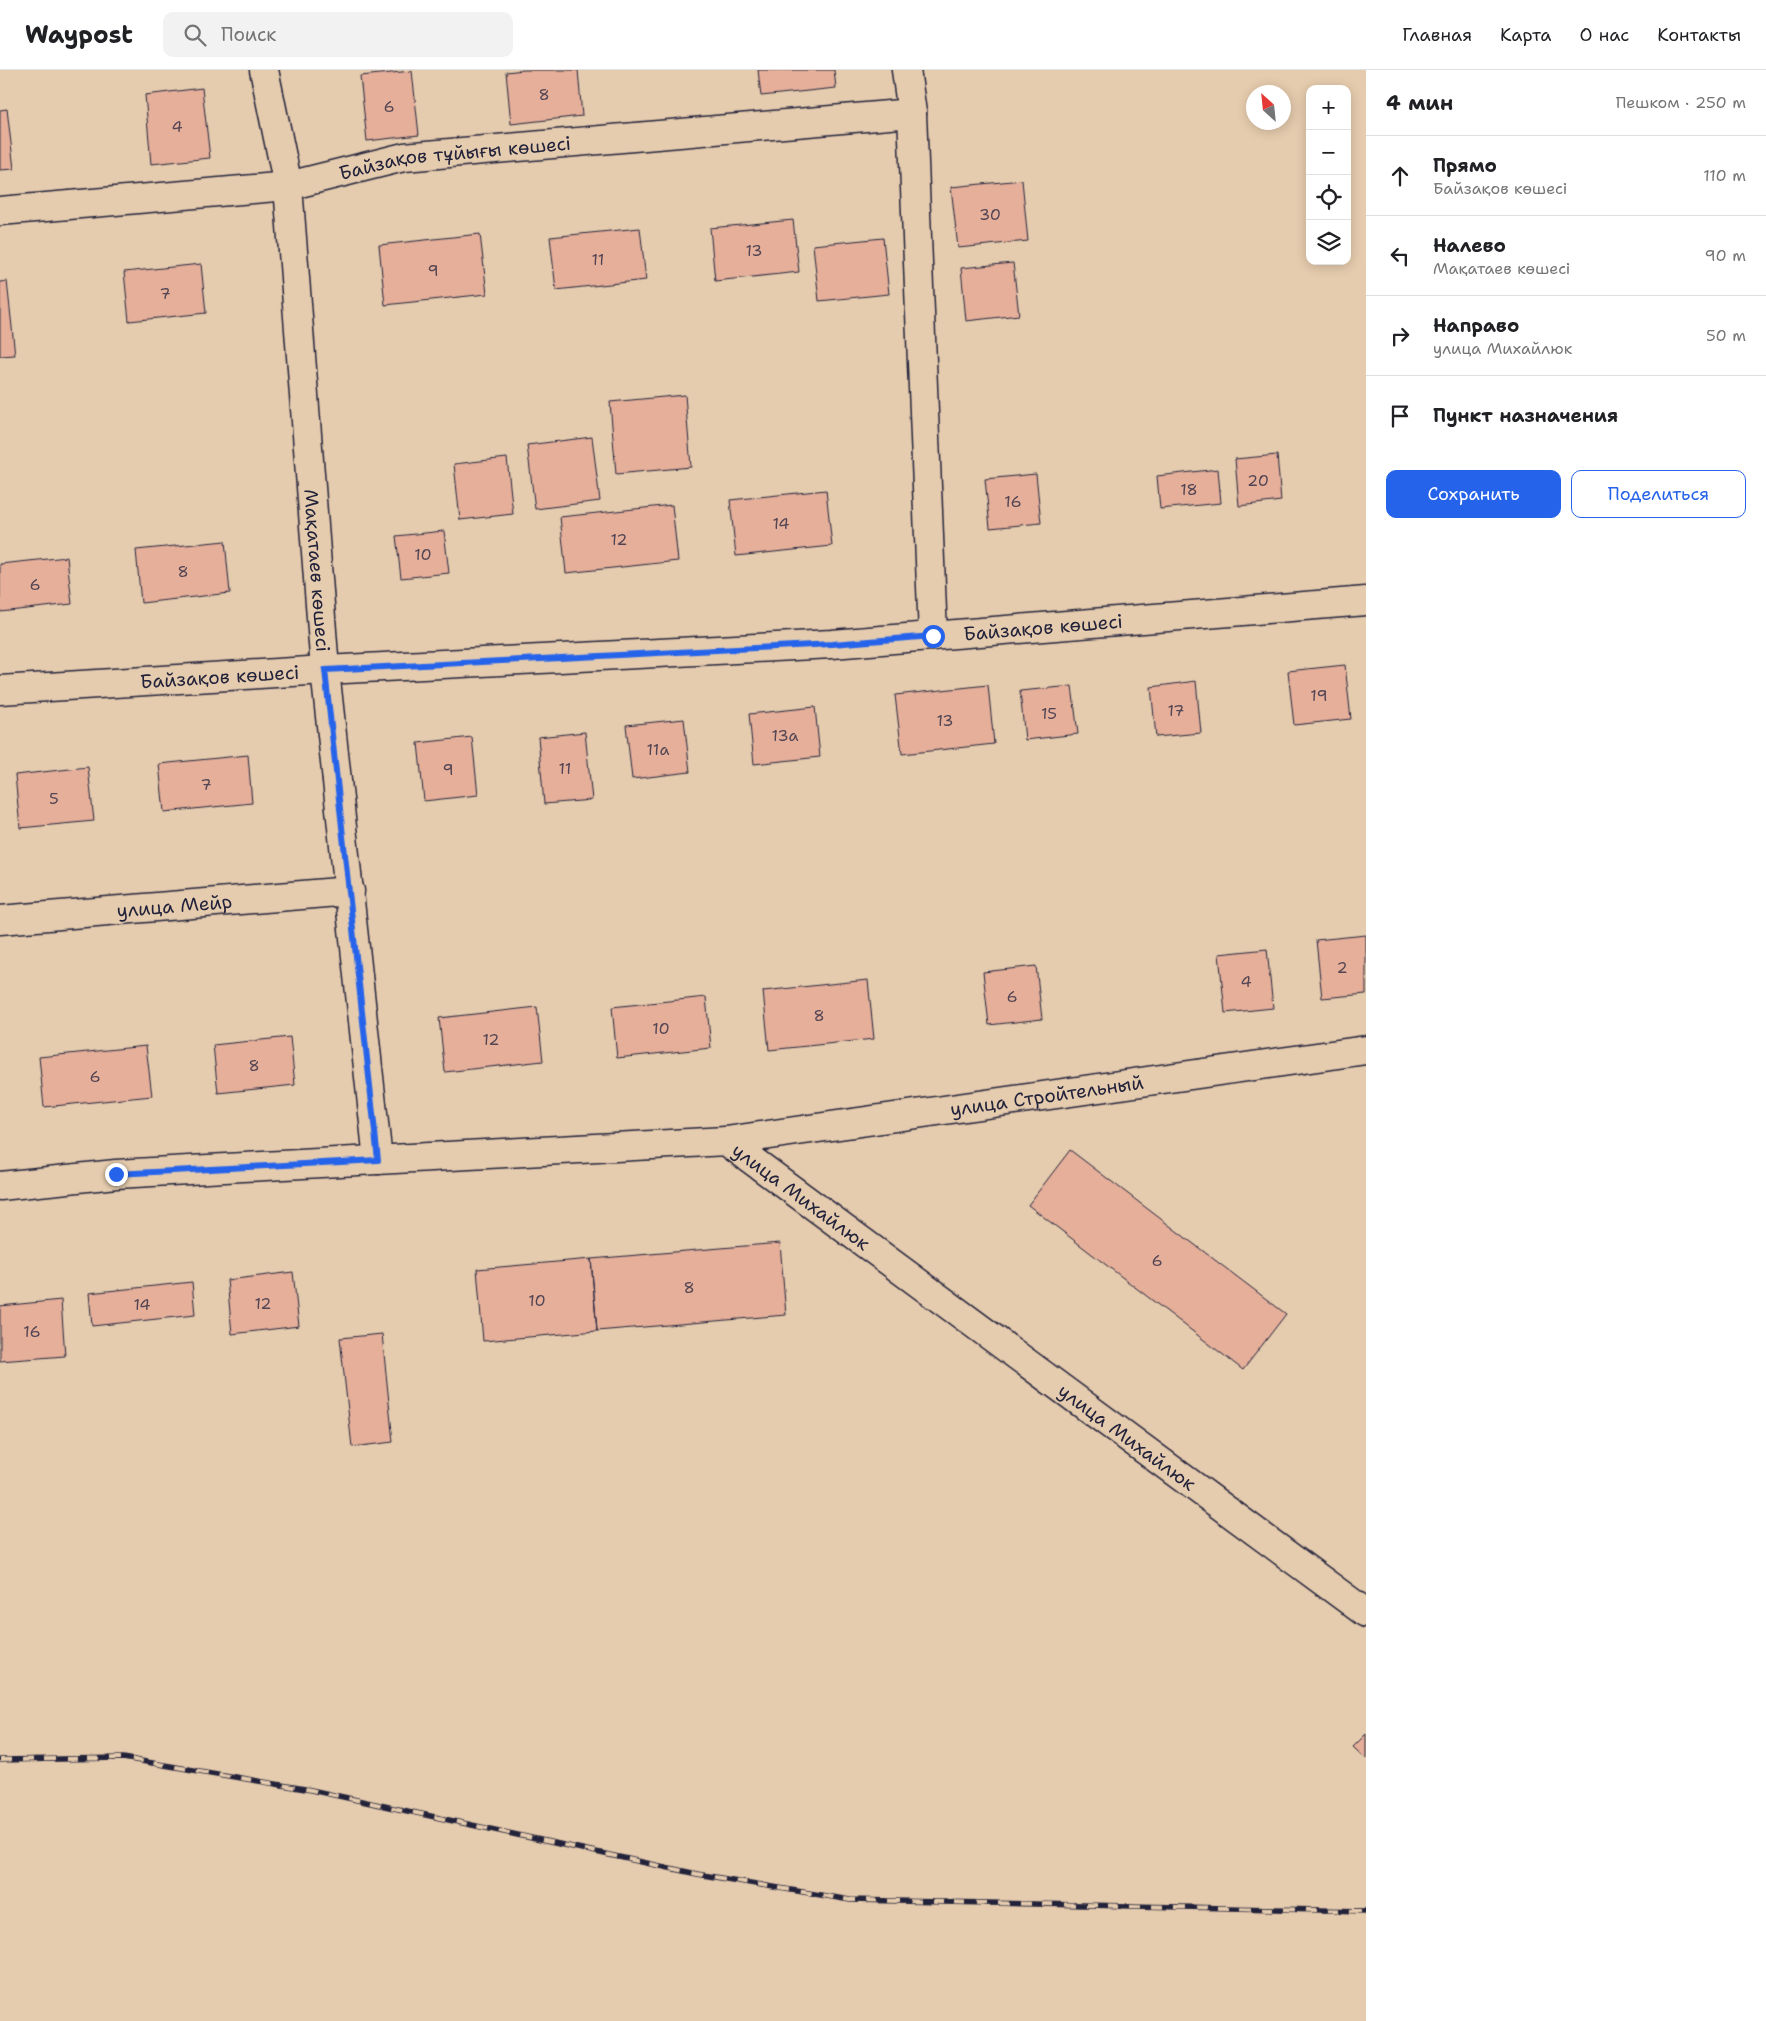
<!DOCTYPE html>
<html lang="ru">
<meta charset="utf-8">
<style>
body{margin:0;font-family:"Shantell Sans",sans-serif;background:#f2f2f2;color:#202124}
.controls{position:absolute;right:15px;top:15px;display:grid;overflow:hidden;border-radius:10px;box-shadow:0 2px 12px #0003}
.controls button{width:45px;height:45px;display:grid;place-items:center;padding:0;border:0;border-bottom:1px solid #e0e0e0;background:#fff;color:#202124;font:25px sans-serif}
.compass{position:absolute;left:1246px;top:15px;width:45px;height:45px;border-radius:50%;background:#fff;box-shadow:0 2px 12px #0003;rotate:333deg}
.stop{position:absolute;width:15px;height:15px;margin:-11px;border:4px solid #2563eb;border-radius:50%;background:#fff}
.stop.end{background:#2563eb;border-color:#fff;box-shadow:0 1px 5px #0008}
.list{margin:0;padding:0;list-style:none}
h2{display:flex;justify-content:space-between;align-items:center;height:65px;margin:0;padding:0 20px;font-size:21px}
h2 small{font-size:16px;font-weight:400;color:#757577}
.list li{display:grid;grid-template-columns:32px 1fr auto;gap:15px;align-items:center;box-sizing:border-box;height:80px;padding:0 20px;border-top:1px solid #e0e0e0}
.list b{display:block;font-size:19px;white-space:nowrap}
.list p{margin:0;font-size:16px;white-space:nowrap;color:#757577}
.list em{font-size:16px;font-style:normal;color:#757577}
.actions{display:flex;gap:10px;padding:15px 20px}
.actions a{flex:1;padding:11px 0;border:1px solid #2563eb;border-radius:10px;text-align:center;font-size:18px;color:#2563eb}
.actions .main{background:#2563eb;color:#fff}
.icon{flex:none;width:28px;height:28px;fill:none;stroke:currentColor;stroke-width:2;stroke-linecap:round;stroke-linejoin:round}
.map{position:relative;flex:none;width:1366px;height:1951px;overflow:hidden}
header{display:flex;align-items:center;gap:30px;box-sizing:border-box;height:70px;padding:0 25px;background:#fff;border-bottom:1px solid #e0e0e0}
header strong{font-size:24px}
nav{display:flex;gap:28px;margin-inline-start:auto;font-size:18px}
.search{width:350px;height:45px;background:#f2f2f2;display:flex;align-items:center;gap:12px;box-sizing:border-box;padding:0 18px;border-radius:10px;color:#757577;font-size:19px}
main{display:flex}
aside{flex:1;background:#fff}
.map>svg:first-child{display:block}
</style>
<header>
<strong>Waypost</strong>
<div class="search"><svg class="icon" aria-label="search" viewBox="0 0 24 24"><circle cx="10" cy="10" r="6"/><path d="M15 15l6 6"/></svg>Поиск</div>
<nav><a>Главная</a><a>Карта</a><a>О нас</a><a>Контакты</a></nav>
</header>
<main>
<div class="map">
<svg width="1366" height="1951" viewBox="0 0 1366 1951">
<rect width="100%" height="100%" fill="#e6ccae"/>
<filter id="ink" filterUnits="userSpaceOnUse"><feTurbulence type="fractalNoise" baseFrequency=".02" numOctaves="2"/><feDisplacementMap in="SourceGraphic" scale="10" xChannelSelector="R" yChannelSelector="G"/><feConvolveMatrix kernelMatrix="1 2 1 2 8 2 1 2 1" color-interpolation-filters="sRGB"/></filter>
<g filter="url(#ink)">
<!-- building -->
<path fill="#e5af9a" stroke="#22223b" d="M524,0H578L582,46L511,54L506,2Z
M758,0H834L836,18L761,26Z
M412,1L419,65L367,71L360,6Z
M202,18L210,88L151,94L145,25Z
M7,39L14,99L0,100V40Z
M1022,110L1028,171L958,178L951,117Z
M793,150L799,202L715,211L710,158Z
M640,158L646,210L556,220L550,167Z
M480,164L487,224L385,235L379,175Z
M883,168L889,224L819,231L813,175Z
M1013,193L1019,245L966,251L961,198Z
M201,194L206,243L129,251L124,202Z
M7,211L15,285L0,286V212Z
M685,325L691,397L616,404L610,332Z
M592,367L600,431L535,439L527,375Z
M1277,385L1281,431L1239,436L1235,389Z
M507,388L513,444L460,450L454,394Z
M1218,399L1221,433L1160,439L1157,406Z
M1036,404L1041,453L990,458L985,409Z
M826,420L832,476L736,486L730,430Z
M672,435L678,491L566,503L560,447Z
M444,461L449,503L401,508L396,466Z
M225,471L230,523L141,533L136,480Z
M67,487L72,534L0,542V494Z
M1345,595L1351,649L1294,655L1288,601Z
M1196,611L1201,663L1156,667L1151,617Z
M988,615L994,674L902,684L895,625Z
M1072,616L1078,664L1025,670L1020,621Z
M815,637L820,687L754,694L749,644Z
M684,649L690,702L632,709L626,655Z
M585,662L592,730L544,734L538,667Z
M472,667L478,725L424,731L418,673Z
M248,685L252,733L164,742L159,694Z
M88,697L94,751L20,758L15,705Z
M1366,865V924L1322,928L1316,870Z
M1267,879L1273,938L1225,943L1219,884Z
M1036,896L1042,949L989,955L983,902Z
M868,910L874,969L769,980L763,921Z
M706,927L711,978L617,988L612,937Z
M537,937L543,991L445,1002L439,948Z
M290,967L295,1015L218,1023L213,975Z
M146,976L152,1026L44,1037L39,987Z
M1070,1080L1286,1244L1243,1300L1028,1135Z
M780,1173L786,1245L597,1261L591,1189Z
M591,1189L597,1261L483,1271L477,1199Z
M293,1202L299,1256L232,1264L227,1210Z
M192,1212L195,1245L92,1256L89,1223Z
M61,1230L65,1286L0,1291V1236Z
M382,1264L393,1372L352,1377L340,1268Z
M1366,1664V1689L1353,1677Z"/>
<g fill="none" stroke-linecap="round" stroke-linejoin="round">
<!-- minor casing -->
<g stroke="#22223b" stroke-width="31">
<g id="minor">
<path id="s1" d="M264,0L288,116L325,600L378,1090"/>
<path d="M906,0L912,43L933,566"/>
<path id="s2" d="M0,141L288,116L404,87L912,43"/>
<path id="s3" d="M0,620L325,600L832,574L1366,531"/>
<path id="s4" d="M0,850L350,821"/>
<path id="s5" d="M726,1071L1366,980"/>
<path id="s6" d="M0,1116L116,1104L726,1071L1366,1543"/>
</g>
</g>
<!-- minor -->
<use href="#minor" stroke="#e6ccae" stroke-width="28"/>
<!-- rail casing -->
<g stroke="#22223b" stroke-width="5.5">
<path id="rail" d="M0,1690L123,1688L311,1720L697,1804L850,1830L1366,1841"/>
</g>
<!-- rail -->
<use href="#rail" stroke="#e6ccae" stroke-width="4" stroke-dasharray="11" stroke-linecap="butt"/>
</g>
</g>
<g fill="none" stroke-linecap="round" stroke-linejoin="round" filter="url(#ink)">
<!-- route -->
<path stroke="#2563eb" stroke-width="6" d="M116,1104L378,1090L325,600L832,574L933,566"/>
</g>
<g text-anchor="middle" stroke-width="4" stroke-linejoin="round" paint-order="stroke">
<!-- number labels -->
<g font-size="16" fill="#534553">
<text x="544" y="30">8</text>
<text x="389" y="42">6</text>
<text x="177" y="62">4</text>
<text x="990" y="150">30</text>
<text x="754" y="186">13</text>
<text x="598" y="195">11</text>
<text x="433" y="206">9</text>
<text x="165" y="229">7</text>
<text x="1258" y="416">20</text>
<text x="1189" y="425">18</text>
<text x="1013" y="437">16</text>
<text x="781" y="459">14</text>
<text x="619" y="475">12</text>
<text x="423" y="490">10</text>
<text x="183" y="507">8</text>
<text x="35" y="520">6</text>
<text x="1319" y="631">19</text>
<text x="1176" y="646">17</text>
<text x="1049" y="649">15</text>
<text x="945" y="656">13</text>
<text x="785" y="671">13а</text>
<text x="658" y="685">11а</text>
<text x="565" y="704">11</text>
<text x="448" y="705">9</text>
<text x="206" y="720">7</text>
<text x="54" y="734">5</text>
<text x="1342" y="903">2</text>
<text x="1246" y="917">4</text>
<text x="1012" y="932">6</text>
<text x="819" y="951">8</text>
<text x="661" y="964">10</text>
<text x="491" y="975">12</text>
<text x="254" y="1001">8</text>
<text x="95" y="1012">6</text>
<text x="1157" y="1196">6</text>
<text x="689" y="1223">8</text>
<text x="537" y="1236">10</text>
<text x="263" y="1239">12</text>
<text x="142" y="1240">14</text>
<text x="32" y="1267">16</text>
</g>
<!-- street labels -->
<g font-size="19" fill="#22223b" stroke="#e6ccae">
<text dy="7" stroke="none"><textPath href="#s2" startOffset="459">Байзақов тұйығы көшесі</textPath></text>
<text dy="7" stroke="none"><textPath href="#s1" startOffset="504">Мақатаев көшесі</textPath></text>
<text dy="7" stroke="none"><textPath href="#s3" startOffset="1045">Байзақов көшесі</textPath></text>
<text dy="7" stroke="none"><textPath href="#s3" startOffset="220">Байзақов көшесі</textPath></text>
<text dy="7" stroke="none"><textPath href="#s4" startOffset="175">улица Мейр</textPath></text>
<text dy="7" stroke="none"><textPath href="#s5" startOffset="324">улица Стройтельный</textPath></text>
<text dy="7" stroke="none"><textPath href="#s6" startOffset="821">улица Михайлюк</textPath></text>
<text dy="7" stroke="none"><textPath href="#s6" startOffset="1226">улица Михайлюк</textPath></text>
</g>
</g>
</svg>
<div class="controls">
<button>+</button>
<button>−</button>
<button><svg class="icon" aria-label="locate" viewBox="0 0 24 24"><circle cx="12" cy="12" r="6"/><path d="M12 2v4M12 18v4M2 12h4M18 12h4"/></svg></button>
<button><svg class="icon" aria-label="layers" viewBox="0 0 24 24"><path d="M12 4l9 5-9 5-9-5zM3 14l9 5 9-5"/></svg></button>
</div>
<svg class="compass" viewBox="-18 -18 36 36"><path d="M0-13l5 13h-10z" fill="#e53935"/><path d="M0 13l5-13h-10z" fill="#757577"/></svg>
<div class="stop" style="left:933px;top:566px"></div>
<div class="stop end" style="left:116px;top:1104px"></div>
</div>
<aside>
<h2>4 мин<small>Пешком · 250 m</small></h2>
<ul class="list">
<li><svg class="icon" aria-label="ahead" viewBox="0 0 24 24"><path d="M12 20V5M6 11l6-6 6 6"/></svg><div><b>Прямо</b><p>Байзақов көшесі</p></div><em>110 m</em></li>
<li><svg class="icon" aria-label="left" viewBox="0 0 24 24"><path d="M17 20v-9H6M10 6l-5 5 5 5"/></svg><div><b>Налево</b><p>Мақатаев көшесі</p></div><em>90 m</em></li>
<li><svg class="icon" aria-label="right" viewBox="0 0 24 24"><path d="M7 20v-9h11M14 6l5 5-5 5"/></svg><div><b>Направо</b><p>улица Михайлюк</p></div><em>50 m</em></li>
<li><svg class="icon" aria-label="arrive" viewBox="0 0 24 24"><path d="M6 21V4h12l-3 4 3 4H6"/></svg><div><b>Пункт назначения</b></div></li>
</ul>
<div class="actions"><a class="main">Сохранить</a><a>Поделиться</a></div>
</aside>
</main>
